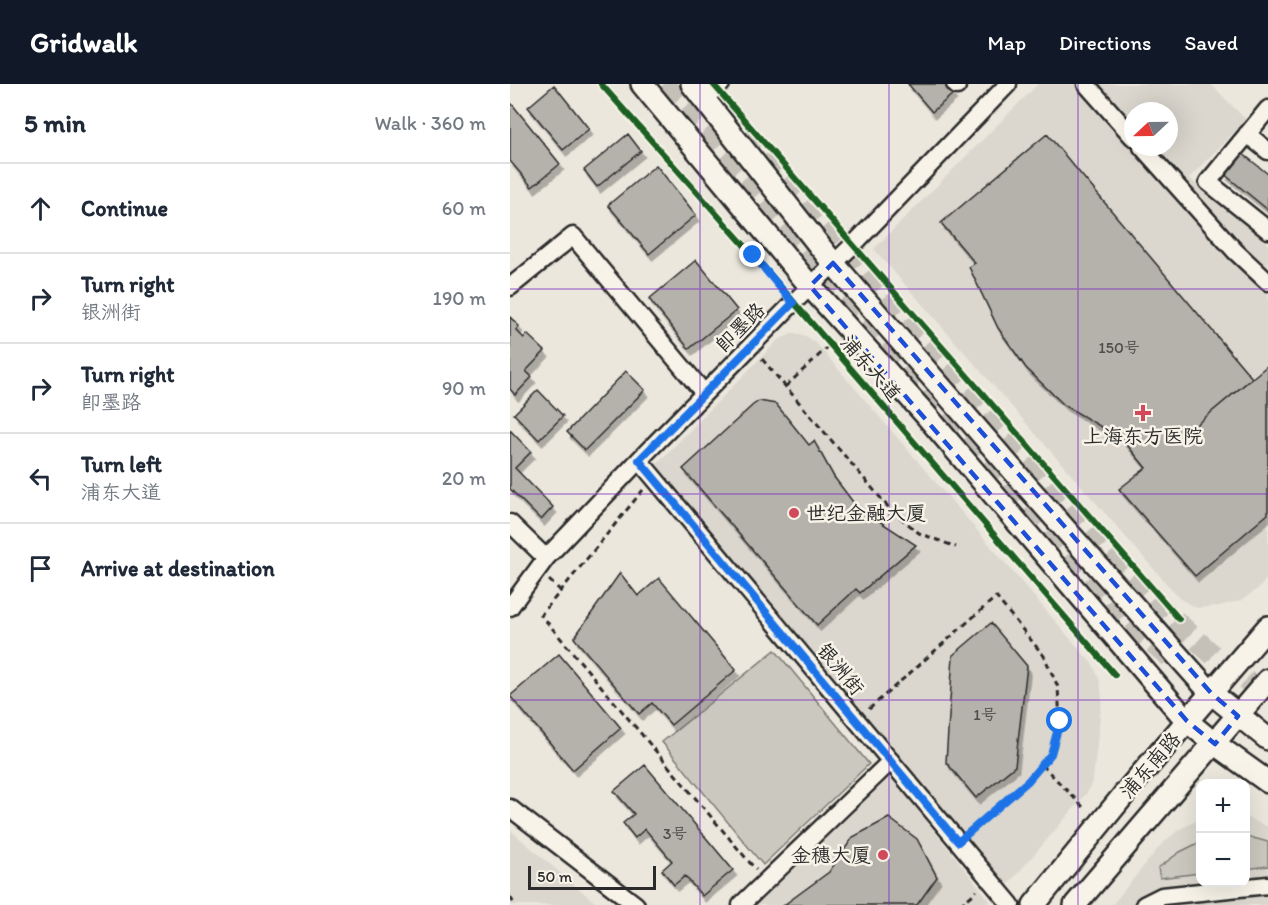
<!DOCTYPE html>
<meta charset="utf-8">
<style>
body{margin:0;font-family:Itim,"LXGW WenKai TC",sans-serif;background:#f2f2f3;color:#1f2937}
.controls{position:absolute;right:18px;bottom:18px;display:grid;overflow:hidden;border-radius:12px;box-shadow:0 6px 24px #0002}
.controls button{width:54px;height:54px;display:grid;place-items:center;padding:0;border:0;border-bottom:2px solid #e0e1e3;background:#fff;color:#1f2937;font:30px sans-serif}
.compass{position:absolute;left:614px;top:18px;width:54px;height:54px;border-radius:50%;background:#fff;box-shadow:0 6px 24px #0002;rotate:248deg}
.scale{position:absolute;left:18px;bottom:15px;width:128px;box-sizing:border-box;padding-left:6px;border:3px solid #2b2b2b;border-top:0;font-size:16px;line-height:21px;white-space:nowrap;color:#2b2b2b;-webkit-text-stroke:4px #f7f3e8;paint-order:stroke}
.stop{position:absolute;width:18px;height:18px;margin:-14px;border:4px solid #1a73e8;border-radius:50%;background:#fff}
.stop.end{background:#1a73e8;border-color:#fff;box-shadow:0 2px 6px #0008}
.list{margin:0;padding:0;list-style:none}
h2{display:flex;justify-content:space-between;align-items:center;height:78px;margin:0;padding:0 24px;font-size:26px}
h2 small{font-size:20px;font-weight:400;color:#747a83}
.list li{display:grid;grid-template-columns:39px 1fr auto;gap:18px;align-items:center;box-sizing:border-box;height:90px;padding:0 24px;border-top:2px solid #e0e1e3}
.list b{display:block;font-size:22px;white-space:nowrap}
.list p{margin:0;font-size:20px;white-space:nowrap;color:#747a83}
.list em{font-size:20px;font-style:normal;color:#747a83}
.icon{flex:none;width:33px;height:33px;fill:none;stroke:currentColor;stroke-width:2;stroke-linecap:round;stroke-linejoin:round}
.map{position:relative;flex:none;width:758px;height:821px;overflow:hidden}
header{display:flex;align-items:center;gap:36px;box-sizing:border-box;height:84px;padding:0 30px;background:#111827;color:#fff}
header strong{font-size:28px}
nav{display:flex;gap:33px;margin-inline-start:auto;font-size:21px}
main{display:flex}
aside{flex:1;background:#fff}
.map>svg:first-child{display:block}
</style>
<header>
<strong>Gridwalk</strong>
<nav><a>Map</a><a>Directions</a><a>Saved</a></nav>
</header>
<main>
<aside>
<h2>5 min<small>Walk · 360 m</small></h2>
<ul class="list">
<li><svg class="icon" aria-label="ahead" viewBox="0 0 24 24"><path d="M12 20V5M6 11l6-6 6 6"/></svg><div><b>Continue</b></div><em>60 m</em></li>
<li><svg class="icon" aria-label="right" viewBox="0 0 24 24"><path d="M7 20v-9h11M14 6l5 5-5 5"/></svg><div><b>Turn right</b><p>银洲街</p></div><em>190 m</em></li>
<li><svg class="icon" aria-label="right" viewBox="0 0 24 24"><path d="M7 20v-9h11M14 6l5 5-5 5"/></svg><div><b>Turn right</b><p>即墨路</p></div><em>90 m</em></li>
<li><svg class="icon" aria-label="left" viewBox="0 0 24 24"><path d="M17 20v-9H6M10 6l-5 5 5 5"/></svg><div><b>Turn left</b><p>浦东大道</p></div><em>20 m</em></li>
<li><svg class="icon" aria-label="arrive" viewBox="0 0 24 24"><path d="M6 21V4h12l-3 4 3 4H6"/></svg><div><b>Arrive at destination</b></div></li>
</ul>
</aside>
<div class="map">
<svg width="758" height="821" viewBox="0 0 758 821">
<defs>
<filter id="shadow"><feDropShadow dx="3.5" dy="6" stdDeviation="0" flood-color="#0004"/></filter>
</defs>
<rect width="100%" height="100%" fill="#ebe7dd"/>
<filter id="ink" filterUnits="userSpaceOnUse"><feTurbulence type="fractalNoise" baseFrequency=".0167" numOctaves="2"/><feDisplacementMap in="SourceGraphic" scale="12" xChannelSelector="R" yChannelSelector="G"/><feConvolveMatrix kernelMatrix="1 2 1 2 8 2 1 2 1" color-interpolation-filters="sRGB"/></filter>
<g filter="url(#ink)">
<!-- built -->
<path fill="#dbd7ce" fill-rule="evenodd" d="M528,0H701L736,36L679,94L758,159V493L749,504L732,516L709,522L687,524L670,515L364,165ZM623,27H659V63H623Z
M284,249L296,252L305,258L583,581L590,597L592,614L585,678L583,695L577,709L497,802L146,381L268,256Z
M381,692L480,817L477,821H244Z
M736,733L758,743V821H602L651,761L668,746L690,735V798H736Z
M0,746L88,821H0Z"/>
<!-- green -->
<path fill="#cbc8bf" stroke="#7b7a75" stroke-width="1.5" d="M265,566L359,680L253,781L152,658Z
M736,752L758,758V782L736,785Z
M690,758V789L650,794L648,784L670,768Z"/>
<!-- building -->
<path fill="#b5b2ab" stroke="#2b2b2b" stroke-width="1.5" filter="url(#shadow)" d="M398,0H434L443,10L422,28Z
M44,1L79,45L53,66L18,23Z
M2,20L50,80L22,103L0,77V22Z
M118,50L131,67L87,103L74,86Z
M537,50L742,294L686,341L758,281V430L685,492L609,405L636,384L603,344L598,347L554,321L516,284L488,244L459,183L465,179L431,139Z
M732,69L758,90V126L714,90Z
M146,81L186,131L139,170L98,121Z
M186,176L227,226L179,265L139,215Z
M0,233L9,242L6,246L14,254L17,250L35,267L16,287L22,293L5,311L0,305Z
M116,287L135,306L75,366L57,348Z
M28,306L53,332L29,356L4,330Z
M249,317L266,320L299,361L304,357L324,393L346,422L406,461L350,509L346,505L307,541L173,385L243,321Z
M0,346L21,368L5,384L43,423L31,436L0,405Z
M110,489L128,512L149,494L226,586L161,641L142,619L129,630L64,554Z
M481,539L517,582L505,682L466,714L436,678L443,571Z
M49,570L111,644L63,686L0,612Z
M135,681L223,786L192,812L175,792L164,801L152,786L162,777L135,745L125,754L113,739L124,730L104,707Z
M379,734L407,755L427,793L407,821H274L319,788L343,753Z"/>
<g fill="none" stroke-linecap="round" stroke-linejoin="round">
<!-- major-tunnel -->
<path stroke="#c5c1b9" stroke-width="21" stroke-dasharray="21 10" stroke-linecap="butt" d="M154,0L622,541L664,577
M195,0L643,516L702,570L758,613"/>
<!-- minor casing -->
<g stroke="#2b2b2b" stroke-width="21">
<path id="minor" d="M445,0L447,2
M576,0L623,53
M193,15L211,0
M758,25L698,98L758,146
M737,50L758,67
M632,63L725,167L758,198
M0,203L63,152L194,309
M129,376L501,821
M0,439L36,474
M0,523L36,474L129,376L283,219L344,160L498,0
M0,724L126,821
M231,821L381,677
M634,821L652,812L758,801"/>
</g>
<!-- major casing -->
<g stroke="#2b2b2b" stroke-width="26">
<path id="major" d="M132,0L300,202L415,330L677,637L705,660L758,698
M182,0L323,179L515,400L701,609L758,655
M524,821L621,702L758,543
M565,821L758,596"/>
</g>
<!-- path -->
<path stroke="#2b2b2b" stroke-width="3" stroke-dasharray="6 4.5" stroke-linecap="butt" d="M252,275L380,425L409,449L446,463
M276,302L320,261
M133,406L31,531L246,786
M39,496L51,507
M359,625L486,513L534,572L548,603L550,637L541,670L518,697L461,747
M532,681L576,726
M0,813L5,821
M450,821L467,807"/>
<!-- minor -->
<use href="#minor" stroke="#f7f3e8" stroke-width="16"/>
<!-- major -->
<use href="#major" stroke="#f7f3e8" stroke-width="21"/>
<!-- cycleway casing -->
<g stroke="#f7f3e8" stroke-width="10">
<path id="cycleway" d="M91,0L243,171L605,591
M203,0L669,535"/>
</g>
<!-- cycleway -->
<use href="#cycleway" stroke="#1b5e20" stroke-width="6"/>
</g>
</g>
<g fill="none" stroke-linecap="round" stroke-linejoin="round" filter="url(#ink)">
<!-- route -->
<path stroke="#1a73e8" stroke-width="8" d="M243,171L283,219L129,376L448,758L518,697L541,670L550,637"/>
</g>
<!-- marked area -->
<path fill="none" stroke="#1d4ed8" stroke-width="4.5" stroke-dasharray="12 8" stroke-linejoin="round" d="M323,179L701,609L728,632L705,660L677,637L300,202Z"/>
<!-- grid -->
<path fill="none" stroke="#7b2cbf" stroke-width="1.5" stroke-opacity="0.55" d="M190,0V821M379,0V821M568,0V821M0,205H758M0,410H758M0,616H758"/>
<!-- markers -->
<g fill="#d1495b" stroke="#f7f3e8" stroke-width="2">
<path d="M630 320h6v6h6v6h-6v6h-6v-6h-6v-6h6z"/>
<circle cx="284" cy="429" r="6"/>
<circle cx="373" cy="771" r="6"/>
</g>
<g text-anchor="middle" stroke-width="5" stroke-linejoin="round" paint-order="stroke">
<!-- number labels -->
<g font-size="16" fill="#4e4d4b">
<text x="609" y="269">150号</text>
<text x="475" y="636">1号</text>
<text x="165" y="755">3号</text>
</g>
<!-- street labels -->
<g font-size="20" fill="#2b2b2b" stroke="#f7f3e8">
<text transform="translate(230 243) rotate(-45)" y="7">即墨路</text>
<text transform="translate(361 284) rotate(49)" y="7">浦东大道</text>
<text transform="translate(331 585) rotate(50)" y="7">银洲街</text>
<text transform="translate(640 681) rotate(-49)" y="7">浦东南路</text>
</g>
<!-- poi labels -->
<g font-size="20" fill="#2b2b2b" stroke="#f7f3e8">
<text x="633" y="359">上海东方医院</text>
<text x="296" y="436" text-anchor="start">世纪金融大厦</text>
<text x="361" y="778" text-anchor="end">金穗大厦</text>
</g>
</g>
</svg>
<div class="controls">
<button>+</button>
<button>−</button>
</div>
<svg class="compass" viewBox="-18 -18 36 36"><path d="M0-13l5 13h-10z" fill="#e53935"/><path d="M0 13l5-13h-10z" fill="#747a83"/></svg>
<div class="scale">50 m</div>
<div class="stop" style="left:550px;top:637px"></div>
<div class="stop end" style="left:243px;top:171px"></div>
</div>
</main>
